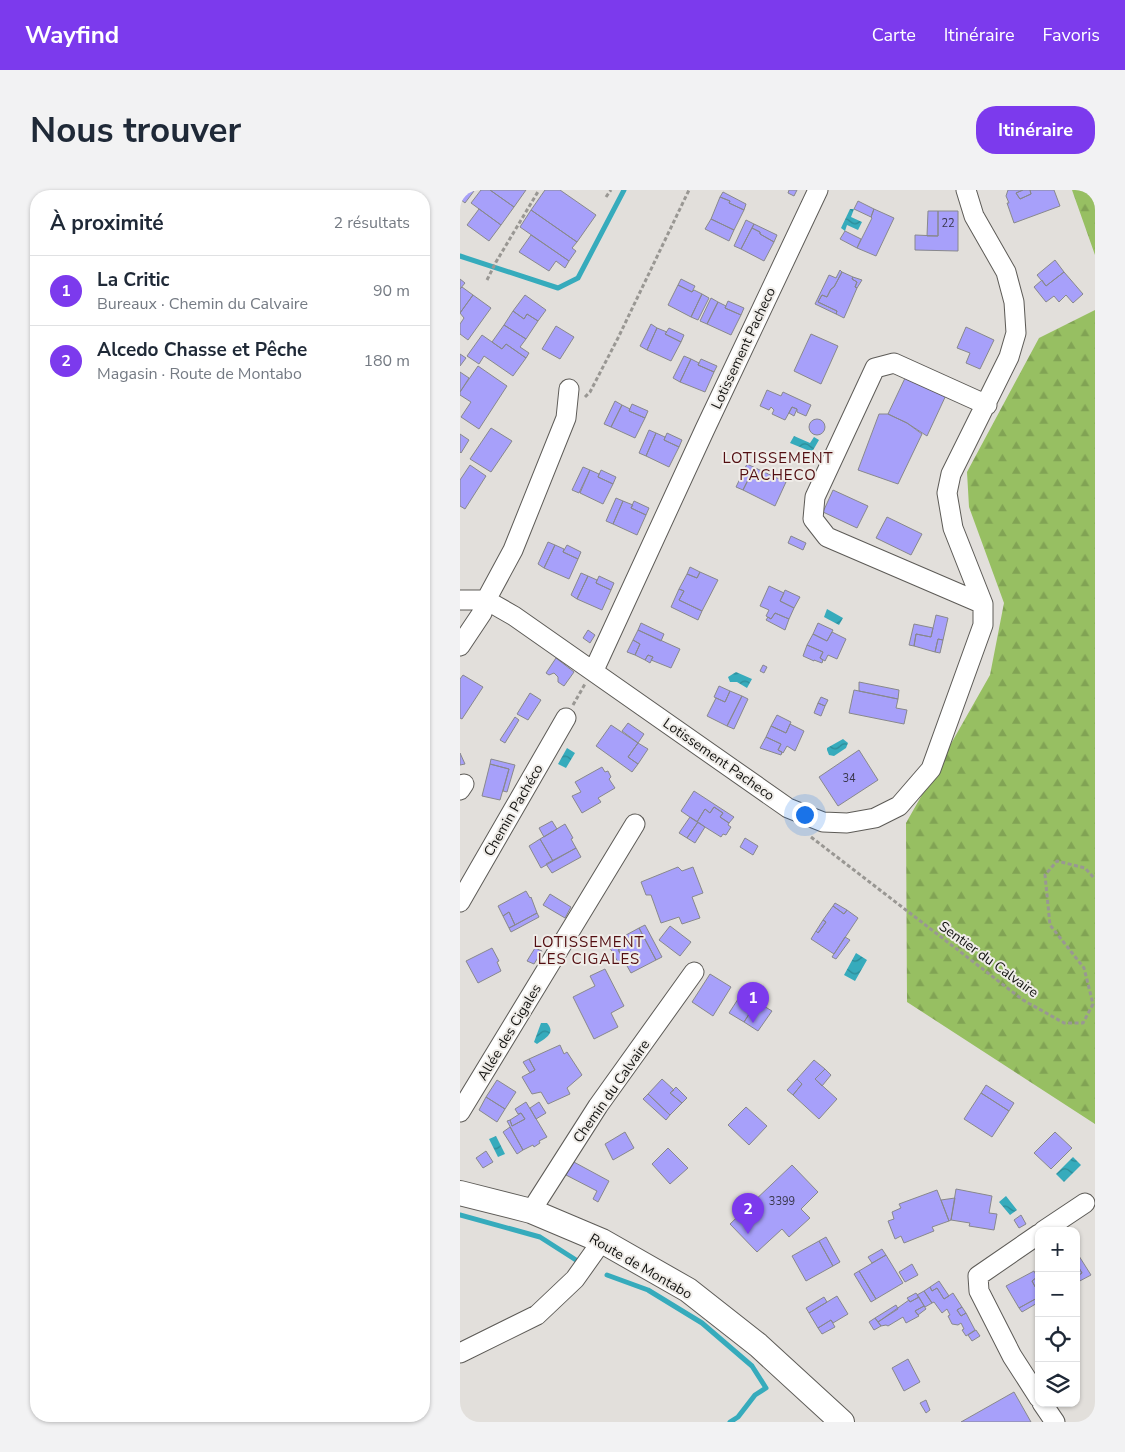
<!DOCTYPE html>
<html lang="fr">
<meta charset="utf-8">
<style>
body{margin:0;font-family:"Nunito Sans",sans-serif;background:#f2f2f3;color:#1f2937}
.controls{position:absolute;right:15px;bottom:15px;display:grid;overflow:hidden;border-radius:10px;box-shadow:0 1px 4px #0004}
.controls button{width:45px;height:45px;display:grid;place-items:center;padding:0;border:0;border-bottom:1px solid #e0e1e3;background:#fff;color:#1f2937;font:25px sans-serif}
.you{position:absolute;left:344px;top:624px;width:18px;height:18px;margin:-12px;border:4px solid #fff;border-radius:50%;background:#1a73e8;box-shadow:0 0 0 8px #1a73e833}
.badge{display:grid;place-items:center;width:32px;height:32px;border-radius:50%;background:#7c3aed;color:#fff;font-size:16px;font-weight:700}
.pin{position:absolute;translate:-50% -41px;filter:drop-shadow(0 1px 2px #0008)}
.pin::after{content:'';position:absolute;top:26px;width:18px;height:15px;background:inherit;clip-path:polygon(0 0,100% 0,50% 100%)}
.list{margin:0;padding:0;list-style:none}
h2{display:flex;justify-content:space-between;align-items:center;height:65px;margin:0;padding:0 20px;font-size:21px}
h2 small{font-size:16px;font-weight:400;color:#747a83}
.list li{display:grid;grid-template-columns:32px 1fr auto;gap:15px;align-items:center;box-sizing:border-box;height:70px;padding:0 20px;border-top:1px solid #e0e1e3}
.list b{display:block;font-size:19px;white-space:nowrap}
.list p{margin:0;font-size:16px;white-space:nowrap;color:#747a83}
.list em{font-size:16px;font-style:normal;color:#747a83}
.icon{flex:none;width:28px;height:28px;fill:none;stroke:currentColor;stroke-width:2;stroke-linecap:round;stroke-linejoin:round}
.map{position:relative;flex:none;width:635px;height:1232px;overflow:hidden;border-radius:20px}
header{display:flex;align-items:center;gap:30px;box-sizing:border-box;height:70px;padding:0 25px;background:#7c3aed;color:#fff}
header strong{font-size:24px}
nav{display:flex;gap:28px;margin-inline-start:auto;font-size:18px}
.intro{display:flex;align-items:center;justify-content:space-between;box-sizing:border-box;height:120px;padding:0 30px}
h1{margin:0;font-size:35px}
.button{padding:12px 22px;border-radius:20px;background:#7c3aed;color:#fff;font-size:18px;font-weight:700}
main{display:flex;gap:30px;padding:0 30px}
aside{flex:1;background:#fff;border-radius:20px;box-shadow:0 1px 4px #0004}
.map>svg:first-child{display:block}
</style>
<header>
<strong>Wayfind</strong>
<nav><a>Carte</a><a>Itinéraire</a><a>Favoris</a></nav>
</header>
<div class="intro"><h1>Nous trouver</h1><a class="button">Itinéraire</a></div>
<main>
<aside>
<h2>À proximité<small>2 résultats</small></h2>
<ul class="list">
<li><span class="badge">1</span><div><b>La Critic</b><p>Bureaux · Chemin du Calvaire</p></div><em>90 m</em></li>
<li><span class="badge">2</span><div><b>Alcedo Chasse et Pêche</b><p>Magasin · Route de Montabo</p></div><em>180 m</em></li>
</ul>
</aside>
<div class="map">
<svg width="635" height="1232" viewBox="0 0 635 1232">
<defs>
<pattern id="forest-firs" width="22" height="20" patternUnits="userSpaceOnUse" patternTransform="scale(1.25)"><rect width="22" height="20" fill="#97bf62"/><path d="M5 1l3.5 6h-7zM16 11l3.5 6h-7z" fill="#81a354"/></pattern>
<pattern id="water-waves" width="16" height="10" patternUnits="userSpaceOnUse" patternTransform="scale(1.25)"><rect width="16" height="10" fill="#36abbc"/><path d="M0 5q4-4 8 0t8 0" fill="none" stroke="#2c8a97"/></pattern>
</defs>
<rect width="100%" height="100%" fill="#e2dfdb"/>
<!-- forest -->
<path fill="url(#forest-firs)" d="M612,0H635V65Z
M635,120V934L447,812L446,633L530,485L544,413L509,317L507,282L579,148Z"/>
<!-- water -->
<path fill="url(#water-waves)" d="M390,19H394L391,27L402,32L398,40L387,35L385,41L381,38Z
M334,246L350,253L354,247L359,250L352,262L330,253Z
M367,419L383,428L379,435L364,427Z
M276,482L292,489L287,498L277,492H270L268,487Z
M383,549L388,553L386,558L374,566L369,565L367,560V558Z
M107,558L115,563L106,578L98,574Z
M396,763L407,770L395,791L384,785Z
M81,833H87C96,843 86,848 77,854L74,852Z
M36,946L45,964L38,967L29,949Z
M613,967L621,975L604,992L596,984Z
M546,1006L557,1020L550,1025L539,1012Z"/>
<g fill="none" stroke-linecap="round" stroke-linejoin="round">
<!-- stream -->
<path stroke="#36abbc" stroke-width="5" d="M0,66L98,98L118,88L164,0
M0,1025L80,1047L116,1070
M147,1085L188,1100L242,1133L292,1176L306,1198L295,1205L278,1227L270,1232"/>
</g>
<!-- building -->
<path fill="#a7a0fa" stroke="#88888c" d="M0,0H13L14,1L5,13L0,9Z
M21,0H30L54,17L41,35L11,13Z
M30,0H66L54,17Z
M85,0H100L136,25L117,52L71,20Z
M329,0H337L334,6L328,3Z
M548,0H563L556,3L560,9L571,4L570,0H594L600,16L554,33L547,13H549L546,6Z
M563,0H570L571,4L560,9L556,3Z
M263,2L286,14L284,20L269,13L270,11L260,7Z
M260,7L270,11L269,13L284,20L274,40L251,29Z
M398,11L414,19L411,27L394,19Z
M19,19L41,35L29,51L7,35Z
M414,19L434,28L416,66L397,58L412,28L411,27Z
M71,20L117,52L112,58L116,61L109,71L60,37Z
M468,21H478V46H467Z
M478,21H498V61L455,60V45L478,46Z
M251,29L274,40L269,51L245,39Z
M286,30L294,34L281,59L274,56Z
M294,34L317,45L314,52L300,44V42L292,38Z
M292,38L300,42V44L314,52L304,71L281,59Z
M385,41L401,49L397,58L380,49Z
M71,45L109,71L105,78L96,71L89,81L59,62Z
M595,70L604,82L586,96L577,85Z
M380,80L382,82L374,97L371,99L367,107L362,105L358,112L377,121L376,124L355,114L369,85L376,88Z
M382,82L393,87L392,89L397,92L395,97L397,98L384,128L376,124L377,121L358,112L362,105L367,107L371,99L374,97Z
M604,82L623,104L613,113L606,105L599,112L594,106L586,112L574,97L582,90L586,96Z
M393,87L402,90L397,98L395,97L397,92L392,89Z
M0,89L5,93L0,99Z
M221,89L235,96L232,102L218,95Z
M218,95L232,102L234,100L242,104L231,127L208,115Z
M2,97L13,105L0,123V99Z
M242,104L249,108L238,130L231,127Z
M13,105L31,118L8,150L0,144V134L4,128L0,123Z
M65,105L86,120L78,131L67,124L64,129L53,121Z
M251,108L258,112L247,134L240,131Z
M268,111L284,118L281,125L265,118Z
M258,112L266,116L265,118L281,125L271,145L247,134Z
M53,121L64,129L67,124L78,131L66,149L44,135Z
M191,134L197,138L187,160L180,156Z
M44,135L66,149L60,157L69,163L66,168L46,154L42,159L32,152Z
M96,136L114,147L100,169L82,159Z
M506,137L534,150L520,179L506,173L510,163L497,158Z
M197,138L207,142L205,144L221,152L211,171L187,160Z
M209,138L224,145L221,152L205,144Z
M351,144L378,156L361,194L334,181Z
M22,145L42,159L46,154L66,168L53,186L24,166L19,174L7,166Z
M0,164L6,168L0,176Z
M224,166L231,169L220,192L213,188Z
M231,169L239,173L238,175L254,182L245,202L220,192Z
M241,169L257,176L254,182L238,175Z
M18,176L47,196L19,239L1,227L11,212L0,205V202Z
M0,182L9,188L0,202Z
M446,186L487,203L467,246L447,233L428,224Z
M307,200L321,206L323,202L351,215L346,226L337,222V219L332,217L325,230L312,224L314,220L311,217L309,220L300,216Z
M155,211L162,215L151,237L144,234Z
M172,214L188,221L185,228L169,221Z
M162,215L170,219L169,221L185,228L175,248L151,237Z
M332,217L337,219L334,226L329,223Z
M419,224H428L447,233L462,244L438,294L398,280Z
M349 237a8 8 0 1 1 16 0a8 8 0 1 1-16 0Z
M31,238L52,251L31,282L10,269Z
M189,240L196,243L186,266L179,263Z
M196,243L205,247L204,250L219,257L209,277L186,266Z
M207,243L222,250L219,257L204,250Z
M0,244L9,250L1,263L0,262Z
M287,274L304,282L300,289L291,284L283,300L276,297Z
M10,275L26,286L5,319L0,316V290Z
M123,277L130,280L119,303L112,300Z
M130,280L139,284L138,287L153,294L143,314L120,303Z
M141,280L156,287L153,294L138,287Z
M304,282L326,292L315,316L283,300L291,284L300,289Z
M373,300L408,316L397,338L363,322Z
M156,308L163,311L153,334L146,331Z
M163,311L173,315L171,318L186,325L177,345L153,334Z
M174,311L189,318L186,325L171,318Z
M427,327L462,344L451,365L416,348Z
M331,346L346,353L343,360L328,353Z
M88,352L95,355L84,378L78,374Z
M95,355L104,359L103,362L118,369L109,389L84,378Z
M107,355L121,362L118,369L103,362Z
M230,377L240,382L237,388L227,384Z
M240,382L258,390L242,421L219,410L224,401L219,399L227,384L237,388Z
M121,383L128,386L117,409L111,405Z
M128,386L137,390L136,393L151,400L142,420L117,409Z
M139,386L154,393L151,400L136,393Z
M309,396L324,403L320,411L334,418L329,429L315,423L311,429L306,426L309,420L300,416Z
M219,399L224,401L219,410L242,421L238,430L211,417Z
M325,400L340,407L334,418L320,411Z
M315,423L329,429L325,440L306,430L308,427L311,429Z
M476,425L488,428L483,450L478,449L475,462L454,456L456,444L471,447Z
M181,433L204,444L201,451L178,440Z
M358,433L373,440L367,451L353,444Z
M454,434L473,438L471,447L456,444L454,456L449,455Z
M128,440L135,445L130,453L123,448Z
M178,440L220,459L211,478L191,470L193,467L188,465L185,470L175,465L180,454L173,450Z
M372,442L386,449L377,469L368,465L365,471L360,468L363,462L347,455L353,444L367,451Z
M478,449L483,450L480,463L475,462Z
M173,450L180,454L175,465L167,462Z
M347,455L363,462L360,468L363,470L362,473L354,470V471L343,466Z
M188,465L193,467L190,473L185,470Z
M96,468L114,482L104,496L98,492V487L94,483L89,485L86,483Z
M303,475L307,477L304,483L300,481Z
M3,485L23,497L2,529L0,528V489Z
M399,492L439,500L438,509L399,501Z
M259,496L270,501L265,512L254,507Z
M394,500L438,509L436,518L447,520L444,534L389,523Z
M270,501L282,506L267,536L247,526L256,508L265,512Z
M70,503L81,510L68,530L57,524Z
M282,506L288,509L274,539L267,536Z
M361,507L368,510L365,516L358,513Z
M358,513L365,516L361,526L354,523Z
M317,525L331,532L326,543L311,536Z
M55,527L59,530L45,553L40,550Z
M168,533L184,544L178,553L162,541Z
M330,534L344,541L335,561L327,556L323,563L318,560L321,554L306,547L311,536L326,543Z
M151,535L178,553L168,567L178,574L172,582L136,556Z
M306,547L321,554L318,560L322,562L321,565L300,558Z
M178,553L188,559L178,574L168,567Z
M399,560L418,590L378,616L359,587Z
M0,563L5,574L0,575Z
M31,569L55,575L47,602L43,601L49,579L30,574Z
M30,574L49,579L40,610L22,606Z
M142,577L145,582L148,581L151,587L149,589L155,598L138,608L141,612L122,623L112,606L121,602L115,592Z
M234,601L274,627L269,633L260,627L263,623L254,617L250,623L245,619L237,632L221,621Z
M254,617L263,623L260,627L269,633L268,635L271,637L266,645L263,644L261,647L237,632L245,619L250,623Z
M230,627L238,632L227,648L219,643Z
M92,631L97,639L84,647L79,638Z
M238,632L245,637L235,653L227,648Z
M105,634L113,648L111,649L116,658L93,671L80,649Z
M285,648L298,656L293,665L280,657Z
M80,649L93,671L81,678L69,656Z
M116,658L121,667L92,683L86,674Z
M218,677L222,681L233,677L243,703L232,707L240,728L222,734L219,727L201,733L191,705H186L181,692Z
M66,701L70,708L71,707L77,723L55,735L49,722L43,726L38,716Z
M90,704L111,717L105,728L83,715Z
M375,713L387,720L384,724L373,716Z
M373,716L384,724L387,720L398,728L374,764L351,749L356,741L358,743L366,732L363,730Z
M49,722L55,735L49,738L43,726Z
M77,723L79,727L51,742L49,738Z
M363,730L366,732L358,743L356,741Z
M185,735L202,767L196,770L179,738Z
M210,736L231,752L220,766L199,750Z
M179,738L196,770L171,783L158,760L160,759L155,751Z
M153,747L163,769L158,772L146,751Z
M385,747L390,750L376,769L372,767Z
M32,758L39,771L37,772L41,781L18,793L6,771Z
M75,758L82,761L74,774L67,771Z
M145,779L164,816L151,823L158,837L134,849L113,807L135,796L130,786Z
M250,784L271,797L253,826L232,812Z
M282,803L297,812L284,832L269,823Z
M297,812L312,821L298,841L284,832Z
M100,855L104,864L107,862L122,885L107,898L110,904L88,914L81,902L72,904L62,887L75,880L69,869Z
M69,869L75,880L70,883L63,872Z
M354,870L365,879L355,889L377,909L359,929L333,905L342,894L337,889Z
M365,879L371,885L362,896L355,889Z
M202,889L214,900L210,903L222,913L210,925L188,904Z
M337,889L342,894L333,905L327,900Z
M37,890L56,902L45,919L26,907Z
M526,895L554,913L549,921L521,903Z
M216,897L227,908L222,913L210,903Z
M521,903L549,921L532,947L504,929Z
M188,904L210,925L206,930L183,909Z
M26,907L45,919L37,932L19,920Z
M66,912L87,947L79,951L80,953L74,957L73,955L63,960L47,931L50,930L52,936L65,929L61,923L58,924L55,919Z
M79,912L86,923L76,929L70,918Z
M286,917L307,936L289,955L268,935Z
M61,923L65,929L52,936L50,930Z
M50,937L63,960L57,964L43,942Z
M165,942L174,958L153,970L145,954Z
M595,942L612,958L591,979L574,963Z
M208,958L228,978L210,994L192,974Z
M26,961L33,972L23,978L16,968Z
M112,971L149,991L138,1012L133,1009L137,1001L106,985Z
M332,975L358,1002L341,1019L350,1028L329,1047L322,1039L297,1062L270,1034Z
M496,999L532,1006L529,1023L537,1024L534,1040L509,1036L510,1033L491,1030Z
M477,1000L489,1031L472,1037L474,1041L444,1053L441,1046L435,1049L428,1031L434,1029L432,1022L441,1018L439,1014Z
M495,1008L491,1030L489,1031L481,1010Z
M561,1025L566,1034L559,1038L554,1030Z
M366,1047L380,1072L373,1076L359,1051Z
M359,1051L373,1076L346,1091L332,1066Z
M422,1059L426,1065L412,1073L408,1067Z
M426,1065L443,1093L416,1109L399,1081Z
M619,1066L631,1085L616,1093V1087L622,1083L616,1073V1067Z
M616,1073L622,1083L616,1087Z
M452,1074L458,1085L445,1092L439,1082Z
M399,1081L416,1109L411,1112L394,1084Z
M574,1081L577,1087L572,1091L579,1104V1107L559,1118L546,1096Z
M577,1087L579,1090V1104L572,1091Z
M479,1091L489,1106L484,1109L477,1098L472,1101L470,1097Z
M470,1097L472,1101L477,1098L484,1109L493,1103L502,1117L497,1120L501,1126L506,1123L515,1140L506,1146L502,1140L504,1139L501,1133L498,1135L492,1134L488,1126L490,1125L487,1119L482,1123L474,1112L472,1113L464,1101Z
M464,1101L472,1113L465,1117L457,1105Z
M456,1103L459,1107L450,1112L447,1108Z
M377,1106L388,1124L373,1133L371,1130L358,1138L349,1123Z
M364,1107L367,1112L349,1123L346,1118Z
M459,1107L464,1116L455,1121L459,1126L446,1133L443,1127L428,1136L426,1135L421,1136L418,1132L449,1110L450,1112Z
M579,1107V1112L562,1122L559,1118Z
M436,1115L438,1119L418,1132L415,1128Z
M464,1116L466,1119L458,1125L455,1121Z
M502,1117L506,1123L501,1126L497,1120Z
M415,1128L421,1136L414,1140L409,1132Z
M371,1130L375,1137L362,1144L358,1138Z
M516,1140L520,1146L512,1151L508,1145Z
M448,1169L460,1192L444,1201L432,1178Z
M554,1202L571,1232H501Z
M466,1210L470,1220L466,1223L460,1213Z"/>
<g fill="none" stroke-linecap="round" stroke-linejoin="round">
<!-- minor casing -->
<g stroke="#5d5b57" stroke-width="21">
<path id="minor" d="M0,410H26L54,426L328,618L363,632L387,633L415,628L439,616L471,579L523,435V414L493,338L487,303L491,284L549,167L556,143L554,112L546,82L514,26L506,0
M523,414L367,347L353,329L355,307L415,178L434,173L527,215
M0,456L22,423L26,410L53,360L106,228L109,199
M134,480L245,239L358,0
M0,600L4,594
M0,712L106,528
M0,922L175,634
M71,1021L138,916L234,782
M583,1041L625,1013
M579,1044L518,1086L519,1101L552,1166L579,1208
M0,1163L77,1125L115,1089L142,1051
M582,1213L595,1232"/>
</g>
<!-- major casing -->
<g stroke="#5d5b57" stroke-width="26">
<path id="major" d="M0,1003L71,1021L142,1051L228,1100L298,1155L382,1232"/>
</g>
<!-- path -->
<path stroke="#999793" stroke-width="3" stroke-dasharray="4 2.5" stroke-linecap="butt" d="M146,7L151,0
M27,90L36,72L79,0
M125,207L130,202L158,148L229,0
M113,515L125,494
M351,647L563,810L604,833H623L633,814L624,778L590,735L585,685L597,671L625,678L635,689"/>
<!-- minor -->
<use href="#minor" stroke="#fff" stroke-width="19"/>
<!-- major -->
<use href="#major" stroke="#fff" stroke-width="24"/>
</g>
<g text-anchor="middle" stroke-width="4" stroke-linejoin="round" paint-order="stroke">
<!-- number labels -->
<g font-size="11" fill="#39374c">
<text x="488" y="37">22</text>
<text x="389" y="592">34</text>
<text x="322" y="1015">3399</text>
</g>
<!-- street labels -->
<g font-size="14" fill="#141412" stroke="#efece8">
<text transform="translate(283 158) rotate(-65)" y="5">Lotissement Pacheco</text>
<text transform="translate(259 569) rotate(35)" y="5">Lotissement Pacheco</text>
<text transform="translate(53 620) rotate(-60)" y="5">Chemin Pachéco</text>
<text transform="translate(529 769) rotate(36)" y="5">Sentier du Calvaire</text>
<text transform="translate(49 842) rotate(-59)" y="5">Allée des Cigales</text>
<text transform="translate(151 901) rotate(-55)" y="5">Chemin du Calvaire</text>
<text transform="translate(181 1076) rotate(30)" y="5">Route de Montabo</text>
</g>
<!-- neighbourhood labels -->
<g font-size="15" letter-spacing="1" fill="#520d10" stroke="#efece8">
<text x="318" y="273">LOTISSEMENT<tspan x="318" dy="17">PACHECO</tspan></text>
<text x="129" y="757">LOTISSEMENT<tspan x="129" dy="17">LES CIGALES</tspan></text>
</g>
</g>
</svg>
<div class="controls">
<button>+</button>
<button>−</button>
<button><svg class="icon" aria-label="locate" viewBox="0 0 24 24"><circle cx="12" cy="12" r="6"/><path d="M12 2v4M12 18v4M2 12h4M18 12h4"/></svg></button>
<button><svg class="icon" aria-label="layers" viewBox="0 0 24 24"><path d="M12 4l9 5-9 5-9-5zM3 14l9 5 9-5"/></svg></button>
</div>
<div class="you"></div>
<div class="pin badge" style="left:293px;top:833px">1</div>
<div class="pin badge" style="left:288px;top:1044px">2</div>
</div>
</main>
